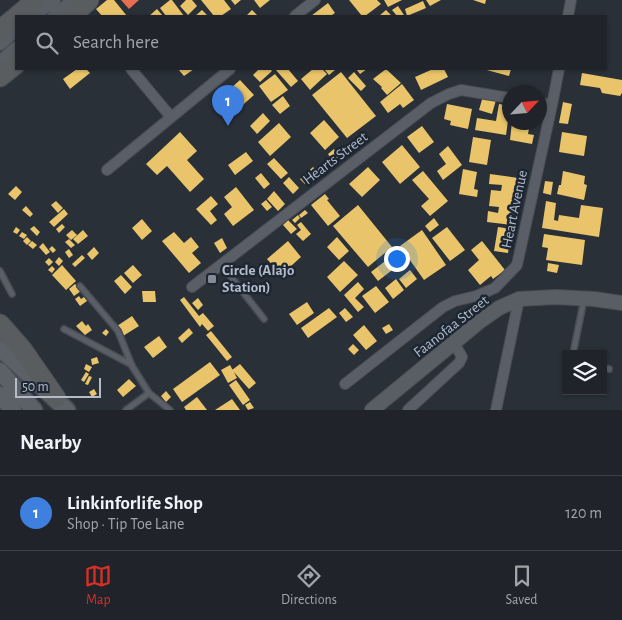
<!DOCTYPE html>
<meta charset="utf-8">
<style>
body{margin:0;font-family:"Alegreya Sans",sans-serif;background:#2d3036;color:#f1f3f6}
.controls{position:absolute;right:15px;bottom:15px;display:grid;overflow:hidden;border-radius:0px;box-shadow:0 1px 4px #0004}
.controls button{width:45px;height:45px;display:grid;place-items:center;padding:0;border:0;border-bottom:1px solid #3d4147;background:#20242a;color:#f1f3f6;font:25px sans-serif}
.compass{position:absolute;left:502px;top:85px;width:45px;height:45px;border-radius:50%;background:#20242a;box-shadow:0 1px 4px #0004;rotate:64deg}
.scale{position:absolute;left:15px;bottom:12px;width:86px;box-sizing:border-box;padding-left:5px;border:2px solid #b4bcc9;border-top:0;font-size:14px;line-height:18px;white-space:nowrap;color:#b4bcc9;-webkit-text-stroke:4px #1d2633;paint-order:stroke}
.you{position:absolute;left:396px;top:258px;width:18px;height:18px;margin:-12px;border:4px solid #fff;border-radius:50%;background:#1a73e8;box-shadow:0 0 0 8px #1a73e833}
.badge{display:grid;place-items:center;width:32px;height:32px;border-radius:50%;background:#d93025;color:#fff;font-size:16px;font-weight:700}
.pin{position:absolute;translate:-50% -41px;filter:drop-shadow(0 1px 2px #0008)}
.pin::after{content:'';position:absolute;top:26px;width:18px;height:15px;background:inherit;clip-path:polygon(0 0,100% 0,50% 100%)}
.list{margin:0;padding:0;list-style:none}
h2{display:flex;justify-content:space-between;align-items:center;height:65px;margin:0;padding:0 20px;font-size:21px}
h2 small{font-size:16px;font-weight:400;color:#a2a4a8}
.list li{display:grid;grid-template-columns:32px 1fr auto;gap:15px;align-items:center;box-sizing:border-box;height:75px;padding:0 20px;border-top:1px solid #3d4147}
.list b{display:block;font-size:19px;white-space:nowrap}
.list p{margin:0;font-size:16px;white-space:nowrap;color:#a2a4a8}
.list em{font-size:16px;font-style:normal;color:#a2a4a8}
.icon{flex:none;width:28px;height:28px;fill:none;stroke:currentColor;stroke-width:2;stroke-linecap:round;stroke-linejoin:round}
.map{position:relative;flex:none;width:622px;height:410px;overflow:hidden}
.search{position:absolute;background:#20242a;box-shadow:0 1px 4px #0004;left:15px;right:15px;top:15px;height:55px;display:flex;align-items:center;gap:12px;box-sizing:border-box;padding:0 18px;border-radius:0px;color:#a2a4a8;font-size:19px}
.sheet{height:140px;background:#20242a}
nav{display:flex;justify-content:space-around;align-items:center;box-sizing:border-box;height:70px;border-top:1px solid #3d4147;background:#20242a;font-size:14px;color:#a2a4a8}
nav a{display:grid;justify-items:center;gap:2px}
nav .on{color:#d93025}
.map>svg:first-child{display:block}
</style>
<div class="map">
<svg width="622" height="410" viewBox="0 0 622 410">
<rect width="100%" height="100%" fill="#2a3038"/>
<!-- homes -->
<path fill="#e9c46a" d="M107,0H114L127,16H102L96,9Z
M170,0H172L184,16H166L160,8Z
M186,0H192L197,6L188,15L180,6Z
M201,0H224L231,9L221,16H214Z
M231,0H241L235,5Z
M254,0H270L260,8Z
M349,0H377L381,4L365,16H362Z
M384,0H402L388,7Z
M426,0H441L430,6Z
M473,0H486L485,4Z
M423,1L426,8L407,16L405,9Z
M328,3L335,13L332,15L333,16H311Z
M398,6L404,15L402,16H397L392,10Z
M157,9L163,16H149Z
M202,10L208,16H195Z
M252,10L258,16H246Z
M386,10L392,16H379Z
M77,69H86L90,73L70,89L63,79Z
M178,69H194L184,76Z
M259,69H270L272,71L260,82L253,75Z
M275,69H288L298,81L291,87Z
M313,69H322L327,74L310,90L301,79Z
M324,69H333L335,70L329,75Z
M356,69H367L360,74Z
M386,69L401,83L387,95L381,88L382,87L373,79Z
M433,69H444L448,77L421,90L415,77Z
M483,69H511L509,76Z
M341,72L376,116L347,138L312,95Z
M354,72L366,86L361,91L348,78Z
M582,73L622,80V93L620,96L602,93L600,88L580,85Z
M275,74L288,90L271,102L259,86Z
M240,80L254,95L236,111L222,96Z
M402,84L414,100L403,108L400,104L388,113L380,102Z
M283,96L290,106L280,114L272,105Z
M483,96L496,100L492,114L479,110Z
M563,102L572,104L568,124L559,123Z
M447,104L472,109L468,129L450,125L451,121L444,119Z
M499,104L510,106L506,135L475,130L477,118L496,121Z
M263,113L270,121L257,134L250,126Z
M324,120L339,137L325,150L310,133Z
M512,122H530L528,134L534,135L532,144L510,140Z
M279,123L291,137L270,156L258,142Z
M422,126L434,142L419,153L407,137Z
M180,132L197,151L187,160L204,179L190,192L167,166L157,175L146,164Z
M562,132L587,136L584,156L559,152Z
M473,137L491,140L487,165L469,162Z
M402,145L420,167L400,184L382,162Z
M448,146L462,165L443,180L437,171L446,164L439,154Z
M334,149L339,157L333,161L328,154Z
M246,152L253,161L235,175L228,165Z
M274,158L288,173L281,179L267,164Z
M313,167L318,172L305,184L300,179Z
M368,167L380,180L362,197L349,184Z
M463,169L477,172L474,189L478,190L477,197L459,194Z
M423,171L448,201L430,216L421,206L429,199L412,180Z
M563,171L585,176L584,184L587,185L584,200L557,194L559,185H561Z
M261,173L270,184L264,189L255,178Z
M490,174L518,178L512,225L487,222L488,211L498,213L499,207L489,206L491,190L501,191L502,185L489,184Z
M289,177L299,188L293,194L283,183Z
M545,181L553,182L551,195L543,193Z
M16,186L22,192L15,200L8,194Z
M236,187L254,210L233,226L224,214L232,207L224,197Z
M274,191L285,204L278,211L267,199Z
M325,194L329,199L327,200L340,216L328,226L311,205Z
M211,196L218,204L210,211L217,220L211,225L196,209Z
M266,200L272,207L267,211L261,204Z
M56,201L63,208L58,213L51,205Z
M546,201L556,203L554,220L558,221L559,215L579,218L581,205L603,208L599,237L542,228Z
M358,205L392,247L368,267L333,226Z
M26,206L33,214L30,217L22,210Z
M64,209L68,214L54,227L49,222Z
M305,210L308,213L301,218L299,215Z
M298,215L300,218L295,223L292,220Z
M434,218L439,225L430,232L425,226Z
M142,219L152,231L142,240L132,228Z
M288,220L297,229L291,234L283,225Z
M301,222L311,234L303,241L296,234L301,230L297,225Z
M62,224L65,227L59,233L56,229Z
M34,226L40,232L37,236L30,229Z
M16,227L20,230L17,234L13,232Z
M447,227L465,250L450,261L432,238Z
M498,227L511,229L508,253L494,251Z
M72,230L77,235L71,240L66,235Z
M83,230L88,236L78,244L73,239Z
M422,230L446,265L424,280L400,246Z
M22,232L27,235L24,239L19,236Z
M174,232L184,243L191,237L199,247L192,253L201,263L189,273L162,241Z
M544,234L585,240L582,265L546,260L548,248L542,247Z
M27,237L31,241L27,245L23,241Z
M337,237L349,251L339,260L327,247Z
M222,238L227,248L220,253L214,243Z
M69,239L75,245L71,248L65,242Z
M32,241L37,245L33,249L28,245Z
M288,241L301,257L281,275L267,259Z
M482,241L505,270L493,279L491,276L480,285L468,270L479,260L471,250Z
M43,243L50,252L46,255L39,247Z
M52,246L56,250L53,253L49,249Z
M94,247L99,253L92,260L87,254Z
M69,249L73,255L69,258L65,252Z
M82,255L85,258L75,267L72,264Z
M393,255L400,264L378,281L371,272Z
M59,257L63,261L59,266L55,262Z
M49,258L53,262L49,266L45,262Z
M344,261L358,275L340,292L327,277Z
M548,263L559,265L557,273L547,271Z
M62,265L76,281L66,290L52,275Z
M133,265L142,275L133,283L124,273Z
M52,266L55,269L52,273L48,270Z
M410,270L417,279L406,288L399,279Z
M121,275L132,287L125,294L114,281Z
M396,279L404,290L393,299L385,288Z
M358,282L364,289L355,298L364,307L358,312L344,295Z
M75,284L81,291L74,296L69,289Z
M376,286L389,302L375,313L362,296Z
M142,291H155L156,302H143Z
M79,296L81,299L84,297L87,301L80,306L75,299Z
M184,297L199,316L203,313L214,326L208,331L202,324L200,327L180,300Z
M198,298L203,305L198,310L192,303Z
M307,302L314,313L297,325L289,314Z
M329,308L337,317L308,338L301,328Z
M345,308L353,317L346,322L339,313Z
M132,316L139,326L123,336L117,326Z
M82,321L86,326L88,324L92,330L85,335L76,326Z
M389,324L393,330L386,334L382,328Z
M364,325L377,341L366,350L353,335Z
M189,328L193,333L182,343L178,338Z
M106,329L109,332L106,336L102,333Z
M211,331L232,357L227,361L206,335Z
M159,336L167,347L153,358L144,347Z
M353,344L359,350L354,355L348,349Z
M97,357L99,363L92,365L91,359Z
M210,362L220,375L182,402L173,389Z
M86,364L92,367L89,372L84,369Z
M240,364L256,383L249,389L232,370Z
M230,365L237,378L228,383L221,370Z
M86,372L89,374L84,382L81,380Z
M89,376L92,377L88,385L85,384Z
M129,379L136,386L123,397L117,390Z
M236,380L250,400L243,405L229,385Z
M94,389L97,394L92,397L89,392Z
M166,391L171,397L166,402L161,396Z
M197,397L207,410H186L184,407Z
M232,399L240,410H215Z
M250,402L254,408L248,410L245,405Z"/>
<!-- shops -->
<path fill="#e76f51" d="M121,0H139L129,9Z"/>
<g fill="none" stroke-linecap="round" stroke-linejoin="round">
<!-- lane casing -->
<g stroke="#484c53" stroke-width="8">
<path id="lane" d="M221,264L264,319
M0,271L12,294
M80,286L118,331L132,366L149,393
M64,329L132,365
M573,354L584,299
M603,368L609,369
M126,410L149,393L170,410"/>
</g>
<!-- street casing -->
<g stroke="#484c53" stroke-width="12">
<path id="street" d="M295,16L315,0
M568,16L571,0
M131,69L171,117
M540,103L552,105
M107,170L230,69
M192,287L431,103L449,94L461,90L510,98
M345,384L443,307L455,301L476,296L495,288L517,265L552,105L559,69
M408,410L459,363L462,357L454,343
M496,410L519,299"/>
</g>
<!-- secondary casing -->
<g stroke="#484c53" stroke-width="16">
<path id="secondary" d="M32,16L53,0
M55,16L75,0
M0,43L16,29
M0,63L16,49
M372,410L479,322L499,308L519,299L555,297L594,299L622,303"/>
</g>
<!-- primary casing -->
<g stroke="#484c55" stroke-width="19">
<path id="primary" d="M0,348L67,410
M0,371L34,410
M0,395L13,410"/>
</g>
<!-- highway casing -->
<g stroke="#474c53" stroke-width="21">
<path id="highway" d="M17,16L36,0
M72,16L89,0
M0,30L16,17
M0,77L16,64
M0,324L22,349L56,398"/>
</g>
<!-- lane -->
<use href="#lane" stroke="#5a5e66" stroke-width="5"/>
<!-- street -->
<use href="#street" stroke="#5a5e66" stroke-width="10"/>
<!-- secondary -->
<use href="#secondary" stroke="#595d64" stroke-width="14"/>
<!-- primary -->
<use href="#primary" stroke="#5c6168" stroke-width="16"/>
<!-- highway -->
<use href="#highway" stroke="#5a5d60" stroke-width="19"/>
</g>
<!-- markers -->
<rect fill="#848b96" stroke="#1d2633" stroke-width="2" x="207" y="274" width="10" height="10" rx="2.5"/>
<g text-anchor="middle" stroke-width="5" stroke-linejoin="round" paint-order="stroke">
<!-- street labels -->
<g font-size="15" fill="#b4bcc9" stroke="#1d2633">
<text transform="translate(335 158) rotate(-37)" y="5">Hearts Street</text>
<text transform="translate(514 209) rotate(-78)" y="5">Heart Avenue</text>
<text transform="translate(451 326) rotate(-38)" y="5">Faanofaa Street</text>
</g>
<!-- poi labels -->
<g font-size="15" font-weight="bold" fill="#b4bcc9" stroke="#1d2633" text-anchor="start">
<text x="222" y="275">Circle (Alajo<tspan x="222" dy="17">Station)</tspan></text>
</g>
</g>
</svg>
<div class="controls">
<button><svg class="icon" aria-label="layers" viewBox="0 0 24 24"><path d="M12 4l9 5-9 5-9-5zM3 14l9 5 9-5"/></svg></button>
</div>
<svg class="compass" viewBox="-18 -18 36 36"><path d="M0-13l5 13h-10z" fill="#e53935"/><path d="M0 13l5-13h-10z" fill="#a2a4a8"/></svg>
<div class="scale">50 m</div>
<div class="you"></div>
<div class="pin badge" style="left:228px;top:126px;background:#3f7fe0">1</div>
<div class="search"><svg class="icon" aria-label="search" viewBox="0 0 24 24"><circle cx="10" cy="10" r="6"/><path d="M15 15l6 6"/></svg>Search here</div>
</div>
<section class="sheet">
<h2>Nearby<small></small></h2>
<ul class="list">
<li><span class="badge" style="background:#3f7fe0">1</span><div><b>Linkinforlife Shop</b><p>Shop · Tip Toe Lane</p></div><em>120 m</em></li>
</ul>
</section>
<nav>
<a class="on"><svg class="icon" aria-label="map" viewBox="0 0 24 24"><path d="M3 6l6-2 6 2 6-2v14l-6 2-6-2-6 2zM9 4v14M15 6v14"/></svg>Map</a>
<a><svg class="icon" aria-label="directions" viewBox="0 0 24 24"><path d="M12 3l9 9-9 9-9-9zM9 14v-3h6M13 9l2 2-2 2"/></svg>Directions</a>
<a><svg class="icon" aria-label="saved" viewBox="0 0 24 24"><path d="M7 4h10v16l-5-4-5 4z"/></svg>Saved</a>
</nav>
